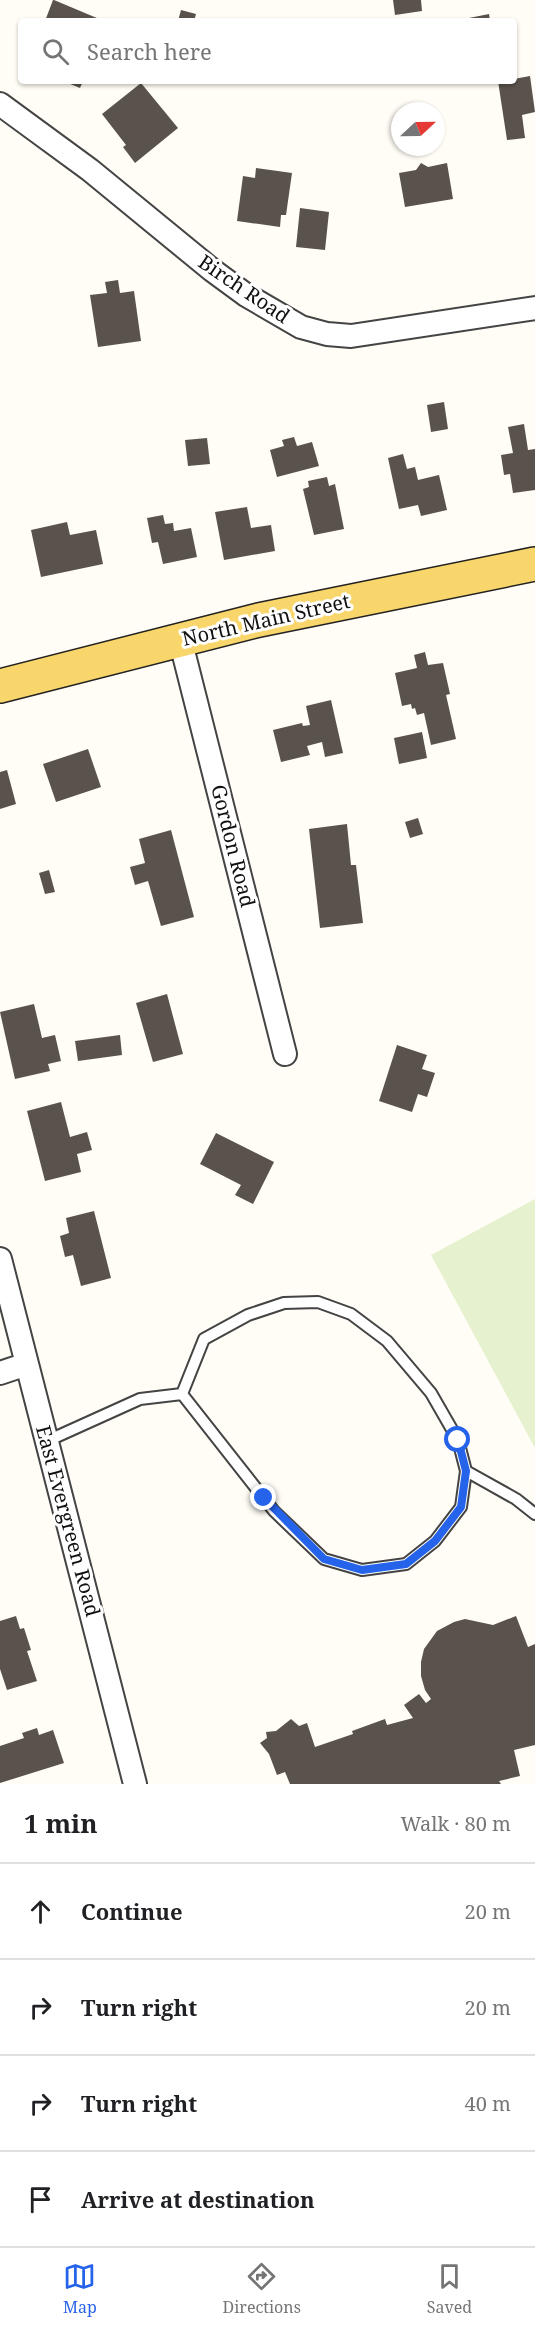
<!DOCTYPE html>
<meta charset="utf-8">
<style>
body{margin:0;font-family:"Noto Serif",serif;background:#f6f6f6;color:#202124}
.compass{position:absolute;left:391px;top:102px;width:54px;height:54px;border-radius:50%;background:#fff;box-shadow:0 2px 4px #0004;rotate:68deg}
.stop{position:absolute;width:18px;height:18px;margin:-14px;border:4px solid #2563eb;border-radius:50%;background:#fff}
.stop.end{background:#2563eb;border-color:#fff;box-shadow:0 2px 6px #0008}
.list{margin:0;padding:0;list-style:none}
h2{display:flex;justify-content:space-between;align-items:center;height:78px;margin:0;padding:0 24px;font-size:26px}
h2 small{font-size:20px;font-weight:400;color:#757577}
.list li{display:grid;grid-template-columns:39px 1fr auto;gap:18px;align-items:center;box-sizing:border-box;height:96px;padding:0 24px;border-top:2px solid #e0e0e0}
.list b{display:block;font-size:22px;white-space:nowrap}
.list em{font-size:20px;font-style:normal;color:#757577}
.icon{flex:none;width:33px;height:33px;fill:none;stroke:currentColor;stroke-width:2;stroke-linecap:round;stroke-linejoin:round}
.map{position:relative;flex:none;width:535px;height:1784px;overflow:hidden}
.search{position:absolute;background:#fff;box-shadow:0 2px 4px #0004;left:18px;right:18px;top:18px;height:66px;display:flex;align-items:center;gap:15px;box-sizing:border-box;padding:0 21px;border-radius:6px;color:#757577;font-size:22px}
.sheet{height:462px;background:#fff}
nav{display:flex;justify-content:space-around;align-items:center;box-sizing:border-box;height:84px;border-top:2px solid #e0e0e0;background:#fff;font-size:16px;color:#757577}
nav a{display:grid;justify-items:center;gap:3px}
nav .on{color:#2563eb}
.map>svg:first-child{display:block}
</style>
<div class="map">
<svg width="535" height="1784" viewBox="0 0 535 1784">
<rect width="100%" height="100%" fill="#fffdf5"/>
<!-- pitch -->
<path fill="#e6f2cf" d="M535,1199V1448L431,1255Z"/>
<!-- building -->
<path fill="#5a524d" d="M53,0H54L104,21H45Z
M393,0H421L422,11L395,15Z
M181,10L196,14L194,21H178Z
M489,14L490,21H459V20Z
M530,76L535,112L522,115L525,138L507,140L498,81H514V79Z
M63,81H83L80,88Z
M141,83L178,128L135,163L123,147L126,145L102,114Z
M421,163L428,167L447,163L453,199L405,207L399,173L416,170Z
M256,168L292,173L286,215H281L280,227L237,221L243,176L255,178Z
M300,208L329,212L325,250L296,247Z
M118,280L120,293L134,291L141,341L98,347L90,295L107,293L105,282Z
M444,402L448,429L431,432L427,405Z
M524,424L528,450L535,449V490L513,493L510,474L504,475L501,455L513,453L508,427Z
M294,437L297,446L312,442L319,466L277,477L270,450L284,446L282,440Z
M207,438L210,464L188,466L185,440Z
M403,454L407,469L415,467L418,480L439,475L447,510L421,516L418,505L399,509L388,458Z
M327,477L329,486L335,484L344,529L314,535L303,489L309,487L308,481Z
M247,507L251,528L271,525L275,551L224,560L215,512Z
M163,515L165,524L173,523L174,531L191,528L197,557L163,564L158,542L152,543L147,518Z
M67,522L70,535L96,530L103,564L41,577L31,530Z
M425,652L428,665L443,663L450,694L446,695L456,739L431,745L424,713L417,715L415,708L412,709L411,704L402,706L395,673L417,668L414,655Z
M331,700L343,753L325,757L322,742L307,746L310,755L281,762L273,730L302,723L303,726L310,725L306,706Z
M422,732L427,758L399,764L394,738Z
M88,749L101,787L56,802L43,764Z
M7,770L16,804L0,809V772Z
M418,818L423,834L410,838L405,822Z
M347,824L351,865H356L363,923L320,928L309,829Z
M171,830L194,917L161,926L148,881L135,885L130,867L145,863L139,839Z
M49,870L55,892L45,894L39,873Z
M167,994L183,1054L153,1062L136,1003Z
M34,1004L42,1038L55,1035L61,1061L48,1064L50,1071L15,1079L0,1012Z
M120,1035L122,1055L78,1061L75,1041Z
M397,1045L427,1055L422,1069L435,1073L427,1097L418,1094L412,1112L379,1101Z
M61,1102L70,1137L87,1132L92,1150L77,1154L81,1172L45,1181L27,1111Z
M216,1133L274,1162L253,1204L235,1195L241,1185L200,1164Z
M94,1211L111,1278L81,1286L73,1255L65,1257L60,1236L69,1233L66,1218Z
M16,1616L20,1629L24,1628L31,1650L27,1651L37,1681L7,1690L0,1669V1621Z
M516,1616L528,1647L535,1644V1745L514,1750L520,1776L499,1781L501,1784H290L285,1772L277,1775L269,1754L260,1743L267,1738L266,1732L276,1731L291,1719L299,1726L307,1723L315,1747L353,1734L352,1731L385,1719L387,1725L413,1718L404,1705L419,1694L426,1703L431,1699L425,1690L421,1676V1662L424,1649L437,1631L454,1622L465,1619L493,1625Z
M37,1728L39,1735L53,1730L64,1763L0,1783V1746L24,1738L22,1733Z"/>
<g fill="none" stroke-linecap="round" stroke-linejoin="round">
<!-- lane casing -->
<g stroke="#444" stroke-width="14">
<path id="lane" d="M318,1302L351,1314L387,1341L431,1393L458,1440L466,1471L461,1507L435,1541L406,1564L362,1570L324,1559L274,1511L182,1394L204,1339L248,1315L284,1303Z
M47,1441L140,1399L182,1394
M466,1471L516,1499L535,1514"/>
</g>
<!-- street casing -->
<g stroke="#444" stroke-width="26">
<path id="street" d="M0,104L90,170L212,270L246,295L301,327L327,334L351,336L535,308
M180,639L285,1054
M0,1259L135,1784
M0,1373L27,1364"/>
</g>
<!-- primary casing -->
<g stroke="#222" stroke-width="36">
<path id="primary" d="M0,686L259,620L535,564"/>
</g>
<!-- lane -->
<use href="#lane" stroke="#fff" stroke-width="10"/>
<!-- street -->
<use href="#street" stroke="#fff" stroke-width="22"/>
<!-- primary -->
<use href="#primary" stroke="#f9d66b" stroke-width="33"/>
</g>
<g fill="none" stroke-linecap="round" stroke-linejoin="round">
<!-- route -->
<path stroke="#2563eb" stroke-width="8" d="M264,1498L324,1559L362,1570L406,1564L435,1541L461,1507L466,1471L458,1440"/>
</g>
<g text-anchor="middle" stroke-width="6" stroke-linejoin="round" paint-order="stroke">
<!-- street labels -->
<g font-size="20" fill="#111" stroke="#fff">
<text transform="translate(244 289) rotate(34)" y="7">Birch Road</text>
<text transform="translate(266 620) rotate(-13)" y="7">North Main Street</text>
<text transform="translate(233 846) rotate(76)" y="7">Gordon Road</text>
<text transform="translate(68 1521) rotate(75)" y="7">East Evergreen Road</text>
</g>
</g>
</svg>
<svg class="compass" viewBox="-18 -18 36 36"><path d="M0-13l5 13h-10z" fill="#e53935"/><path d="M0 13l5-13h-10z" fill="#757577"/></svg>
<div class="stop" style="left:458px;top:1440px"></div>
<div class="stop end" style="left:264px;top:1498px"></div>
<div class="search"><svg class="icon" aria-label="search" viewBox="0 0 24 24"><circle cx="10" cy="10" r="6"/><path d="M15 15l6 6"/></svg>Search here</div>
</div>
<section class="sheet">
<h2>1 min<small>Walk · 80 m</small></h2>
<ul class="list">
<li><svg class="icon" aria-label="ahead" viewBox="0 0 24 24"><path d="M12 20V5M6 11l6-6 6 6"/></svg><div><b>Continue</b></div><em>20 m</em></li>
<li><svg class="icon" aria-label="right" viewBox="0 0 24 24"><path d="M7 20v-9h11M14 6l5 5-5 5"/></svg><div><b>Turn right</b></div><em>20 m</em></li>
<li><svg class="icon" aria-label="right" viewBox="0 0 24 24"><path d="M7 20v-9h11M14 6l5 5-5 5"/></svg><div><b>Turn right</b></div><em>40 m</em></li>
<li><svg class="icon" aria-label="arrive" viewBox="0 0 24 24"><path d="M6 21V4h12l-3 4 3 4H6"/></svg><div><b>Arrive at destination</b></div></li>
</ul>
</section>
<nav>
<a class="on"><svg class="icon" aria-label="map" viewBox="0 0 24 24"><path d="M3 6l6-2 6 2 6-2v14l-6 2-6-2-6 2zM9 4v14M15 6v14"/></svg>Map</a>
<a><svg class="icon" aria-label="directions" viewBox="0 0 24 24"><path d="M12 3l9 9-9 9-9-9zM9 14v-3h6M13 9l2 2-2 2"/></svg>Directions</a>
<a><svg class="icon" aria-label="saved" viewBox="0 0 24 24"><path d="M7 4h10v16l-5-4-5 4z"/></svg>Saved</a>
</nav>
